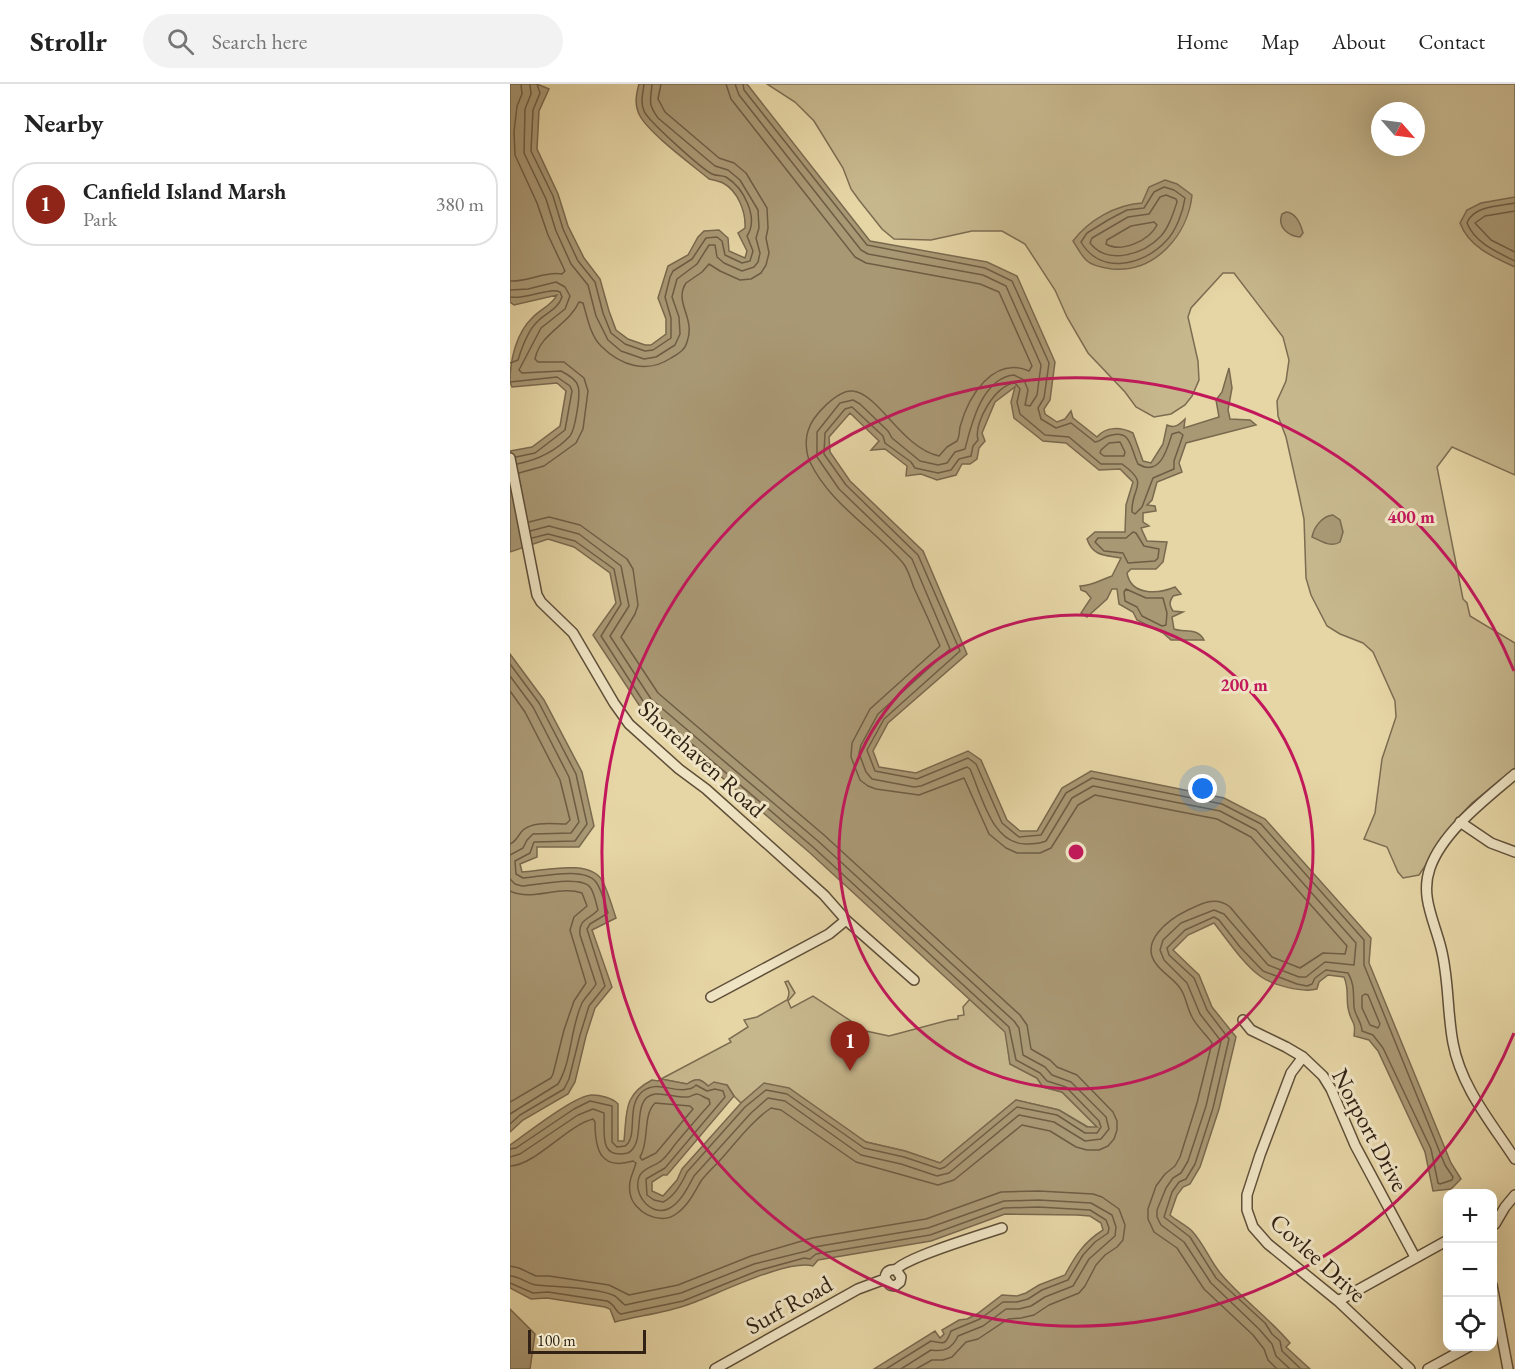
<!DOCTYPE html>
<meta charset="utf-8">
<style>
body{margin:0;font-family:"EB Garamond",serif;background:#f2f2f2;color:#222}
.controls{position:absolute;right:18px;bottom:18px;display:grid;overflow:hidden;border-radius:12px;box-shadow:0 6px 24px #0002}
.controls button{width:54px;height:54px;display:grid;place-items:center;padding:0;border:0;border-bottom:2px solid #e0e0e0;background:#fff;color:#222;font:30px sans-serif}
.compass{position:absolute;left:861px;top:18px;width:54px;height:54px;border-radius:50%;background:#fff;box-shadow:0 6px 24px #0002;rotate:118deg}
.scale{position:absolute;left:18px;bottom:15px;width:118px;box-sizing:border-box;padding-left:6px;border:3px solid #322215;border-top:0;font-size:16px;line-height:21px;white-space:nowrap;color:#322215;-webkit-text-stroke:4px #efe4c4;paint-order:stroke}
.you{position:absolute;left:693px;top:705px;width:21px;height:21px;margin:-15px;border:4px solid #fff;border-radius:50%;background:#1a73e8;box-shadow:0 0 0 9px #1a73e833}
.badge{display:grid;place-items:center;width:39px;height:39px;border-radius:50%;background:#8f2418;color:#fff;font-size:20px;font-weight:700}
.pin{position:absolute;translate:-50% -50px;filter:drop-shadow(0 2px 3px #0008)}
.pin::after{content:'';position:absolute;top:32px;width:21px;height:18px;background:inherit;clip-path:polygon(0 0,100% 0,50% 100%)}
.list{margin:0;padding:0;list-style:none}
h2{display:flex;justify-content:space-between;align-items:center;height:78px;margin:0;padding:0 24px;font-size:26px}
h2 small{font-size:20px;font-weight:400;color:#767676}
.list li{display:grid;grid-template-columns:39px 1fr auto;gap:18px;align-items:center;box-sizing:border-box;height:84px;margin:0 12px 12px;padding:0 12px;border:2px solid #e0e0e0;border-radius:24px}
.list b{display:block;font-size:22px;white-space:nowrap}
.list p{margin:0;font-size:20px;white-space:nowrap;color:#767676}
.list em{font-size:20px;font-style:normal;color:#767676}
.icon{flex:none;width:33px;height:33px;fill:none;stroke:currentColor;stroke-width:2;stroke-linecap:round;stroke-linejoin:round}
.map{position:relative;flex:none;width:1005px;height:1285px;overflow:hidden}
header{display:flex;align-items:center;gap:36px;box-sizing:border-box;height:84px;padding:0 30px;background:#fff;border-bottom:2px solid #e0e0e0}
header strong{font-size:28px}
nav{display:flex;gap:33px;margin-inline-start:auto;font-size:21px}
.search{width:420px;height:54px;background:#f2f2f2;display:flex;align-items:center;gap:15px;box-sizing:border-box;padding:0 21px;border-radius:33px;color:#767676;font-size:22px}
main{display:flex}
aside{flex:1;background:#fff}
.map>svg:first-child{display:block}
</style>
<header>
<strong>Strollr</strong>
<div class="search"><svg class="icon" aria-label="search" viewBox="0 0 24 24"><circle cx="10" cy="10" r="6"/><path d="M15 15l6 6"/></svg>Search here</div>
<nav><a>Home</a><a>Map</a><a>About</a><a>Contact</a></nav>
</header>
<main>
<aside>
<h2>Nearby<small></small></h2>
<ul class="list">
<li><span class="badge">1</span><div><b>Canfield Island Marsh</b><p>Park</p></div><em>380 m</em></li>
</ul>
</aside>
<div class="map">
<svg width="1005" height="1285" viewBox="0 0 1005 1285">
<rect width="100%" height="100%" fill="#e6d5a5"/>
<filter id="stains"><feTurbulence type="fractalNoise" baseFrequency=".00333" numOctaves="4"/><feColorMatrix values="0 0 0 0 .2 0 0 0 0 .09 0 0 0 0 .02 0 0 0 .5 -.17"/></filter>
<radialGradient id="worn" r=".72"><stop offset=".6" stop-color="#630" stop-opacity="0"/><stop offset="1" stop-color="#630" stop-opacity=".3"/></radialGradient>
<!-- green -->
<path fill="#c7b78d" stroke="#7c6c51" stroke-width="1.5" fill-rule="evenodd" d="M257,0H1005V391L942,363L927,383L953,515L957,519L960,532L1005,559V684L962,719L945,737L909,791L893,794L888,788L877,763L854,755L865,729L872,675L886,633L885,617L863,568L853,559L830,550L817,542L801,511L796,494L794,435L789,411L776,353L768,332L767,317L776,297L779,276L773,253L724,189H713L681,224L678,233L688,277L689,296L682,312L675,321L661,330L644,333L626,323L615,308L578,269L557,233L545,206L515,160L492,147H462L421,156L384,155L372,145L349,116L341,105L333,84L304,37L285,18ZM870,27H906V63H870Z
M278,897L285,909L278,917L281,924L303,912L356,947L379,952L439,936L448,935V932L454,931L453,923L460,915L496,948L500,980L527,994L533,1003L552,1008L588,1044L578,1043L549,1026L506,1016L430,1079L395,1067L356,1058L254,1000L231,1019L224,1012L217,1001L198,1002C190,994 186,994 177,1000L151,995L221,958L219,955L238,943L234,936L247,933L277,916C281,909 278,904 275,898Z"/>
<!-- water -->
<path fill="#a99874" stroke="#79694e" stroke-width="1.5" d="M0,0H27L39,5L29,27L27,65L48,110L58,142L74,174L90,195L99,227L106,246L118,255L135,261H141L156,250V235L148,214L158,182L178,171L188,153L194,147L209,146L218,154L219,167L235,174L237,167L228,149L235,144C236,128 228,107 213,99C209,97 203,96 199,95C181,80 140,50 130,32C124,21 126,11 129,0H237L360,157L477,178L507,192L545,278L540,316L534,325L535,330L547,338L555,335L561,327L563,334L587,353C596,342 611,343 623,349L633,377L641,379L653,360L657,341C665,345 670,340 675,335L674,344L709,333L706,316L712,308L719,284L722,304L718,326L720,335L740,336L746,341L676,359L669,379L672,388L647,398L642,416L637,421L645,422L646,427L633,429V438L639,442L631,444L637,457L657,458L653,478L646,485H621L617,489C621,512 648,510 665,503L671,510L663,512C659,518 659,521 663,527L673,528L662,533L664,545C674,549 687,543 694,556H661L653,549L627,536L623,528L609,520L607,505H602L597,515L577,533L571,529L581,514L576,508L571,506L570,502C582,502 590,496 602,492L611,474C596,471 583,473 577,455L585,448H615L616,421L623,398L610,385L589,386L556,359L533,357L504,334L501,318L505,303L485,318L472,349L475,357L469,364L467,375L460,380H452L446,391L427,396L411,390L396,392L397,382L375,365L361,366L369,357L340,329L319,353L320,368L340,397L413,467L457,570L378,639L363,667L369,683L406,689L458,667L471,676L497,736L510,747H527L552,704L581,687L714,714L755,735L861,854L859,879L941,1079L951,1095L941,1105L923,1107L915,1068L868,967L859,956L844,952C846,937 842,940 839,928C835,916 840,907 834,893L818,891L809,898L807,905C792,909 762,901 750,892C734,881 716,854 704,839L678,851L663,866L689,891L702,923L726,953L709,1025L690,1083L680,1100L673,1103L667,1111L660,1131C667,1137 676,1141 682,1147C694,1160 700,1177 711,1190C732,1215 759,1234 780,1259L776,1263L800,1285H364L425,1247L430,1254L434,1250L432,1246L449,1236L457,1235L467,1230L492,1211L507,1212L516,1209L529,1201L555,1191C565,1172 574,1158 593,1146L591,1139L580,1132L567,1131L495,1130L421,1157L308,1176L303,1182C276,1175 206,1211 177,1221C154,1229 128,1232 105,1238L100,1225L95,1223L37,1214L21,1215L0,1204V1061C16,1050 65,1011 82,1011C90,1011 103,1014 108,1020V1057H114C117,1028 113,1011 142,996L148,997L151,995L177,1000C186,994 190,994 198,1002L204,998L217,1001L224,1012L157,1091H153L142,1098V1107L153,1112L167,1096L172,1085L231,1019L254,999L279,1004L356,1058L395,1067L430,1079L506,1016L549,1026L577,1043H587L552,1008L533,1003L527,994L500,980L495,948L299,768L131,624L83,551L106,519L100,489L64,463L38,455L0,468V367L22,363L50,342L56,307L47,299L2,303L0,298C0,276 6,249 23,233C31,225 42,221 47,211L4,221L0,218Z
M655,96L667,100L682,111C678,151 645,189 602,185C594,184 582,182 576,176C571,171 567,163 563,157C579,136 605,121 632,119L639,103Z
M1005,113V183C983,173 959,163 950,139L957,126L971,119Z
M776,128C786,129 791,141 793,149L790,153C778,152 767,143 772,130Z
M823,431L830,436L833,448L830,458C821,464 811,457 802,453C804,443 812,432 823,431Z
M0,570L34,616L72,688L84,742L69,763H27V773L10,780L12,788C33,787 81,774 93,798C98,808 102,822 106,834L82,846L102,903L85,924L76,952L65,998L58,1010L13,1036L0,1048Z
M0,1225L25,1250L20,1285H0Z"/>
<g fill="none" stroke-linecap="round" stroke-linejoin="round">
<!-- shore -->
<path stroke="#6e5d44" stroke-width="1.5" d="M20,0L21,10L15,25L14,69L36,115L46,147L61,180L78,201L86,232L98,256L111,267L134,275L146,273L165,261L170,250L169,233L162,213L167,195L187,180L199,161H205L207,173L214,179L232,187L244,183L248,178L250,169L246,154L249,144L248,126L230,96L218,86L205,82L148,34C137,19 141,16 142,0
M27,0L30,9L23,26L21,67L43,112L53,145L68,177L85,198L93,229L101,249L115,260L135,267L143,266L161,254V234L155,213L160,193L163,187L182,175L196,154L207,153L212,157L215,171L232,179L240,177L243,167L237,152C249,134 234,104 216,93C211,91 206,92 202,90C192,85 138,37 134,27C130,17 133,10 134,0
M216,0L221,15L345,173L356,179L470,200L489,208L522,282L519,287C483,271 458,313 450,343C449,348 450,352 447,357L437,363L429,372C392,364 369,310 343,307C328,305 302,332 298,347C295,355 296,370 300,378C320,420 363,444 393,479C398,485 401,496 404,504C413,523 422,543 430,562L360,625L342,659L341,673L350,696L358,702L366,705L409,711L454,694L479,750L496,764L507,769H530L541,764L568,721L585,711L707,735L741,753L837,862L835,870L813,869L790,884L762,873L720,823C706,812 693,819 678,826C659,835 628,858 647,881C653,889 664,895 670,904C676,912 677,924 682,933C687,943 696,950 702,959L687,1019L670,1073L665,1082L655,1090L646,1102L638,1125V1135L644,1148L667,1164L694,1205L743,1251L754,1265L758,1276L767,1285
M225,0L229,11L351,166L358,170L473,191L496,202L531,281L527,311L520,322L515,321L518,306L514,296L504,291C472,294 461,341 455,365L445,368L437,379L428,381L410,377L382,354L378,347L350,320L343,316L330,319L307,348V373L329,405L402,475L440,565L368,630L351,661L349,669L356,688L362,695L404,703L411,702L457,683L460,685C472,712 482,761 517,760C524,760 529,760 536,757L562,714L583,702L710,727L746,746L846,859L844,881L815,878L796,893H789L758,881L714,830L704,826L671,839L653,856L650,866L654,876L677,899L690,930L711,957L696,1022L678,1077L671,1089L663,1094L656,1104L647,1126V1133L651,1141L674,1158L701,1199L749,1245L762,1260L766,1272L780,1285
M233,0L234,6L357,161L475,184L502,197L539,279L534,314L528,324L531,335L546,344L561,339L585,358C591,357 592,354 598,352C622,344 620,364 628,380C650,393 657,366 662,350L669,348L673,351L664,377V385L643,394L632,423L625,430L622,428C621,402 641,401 612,380H591L559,353L535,351L510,330L507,318L510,305L505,299C486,300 463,339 468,356L463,362L461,372L449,375L441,386L428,389L405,384L401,378L375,359L373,352L342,323L335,325L315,349L314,370L336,401L408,471L450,567L374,635L357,666L365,687L407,695L458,674L466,680L492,739L509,753L531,751L556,709L582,694L712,720L751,740L854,856V881L935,1081L943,1093L942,1096L930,1100L928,1099L921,1065L873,964L863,951L852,947C852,938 845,932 844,923C843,910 845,901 838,889L816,886L805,894L802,900L797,902L787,900L753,887L730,863L709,836L704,833L675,846L657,864L659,871L684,894L697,926L719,955L703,1024L685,1080L676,1095L669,1098L662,1108L654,1133L680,1153L706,1194L755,1239L762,1250L770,1257L772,1267L791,1285
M654,103L664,106L675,114C673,128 666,147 656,157C633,182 590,191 571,158L577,149L598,136L617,126L634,124L644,108Z
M656,111L666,115L667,118C663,130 659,143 651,152C634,170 598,182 580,159L582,154L618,133L639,130L650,113Z
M1005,119C989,122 963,122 957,139C965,159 987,168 1005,177
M1005,127L975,132L965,139L981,156L1005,168
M644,138L647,141C639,157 611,169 596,160L597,156L621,142Z
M0,197C18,198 35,187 52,190L55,187L38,151L27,119L5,71L4,48L7,22L12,10L11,0
M0,206L18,205L46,198L55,203L60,212L55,225L31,244L9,286L12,289L51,287C57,290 66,295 68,302C71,310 65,346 60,352C46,367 27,376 7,380
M0,213C15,216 39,203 50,208L52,213C48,225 36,229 28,237C18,246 12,263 8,276L0,279
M0,298L47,293L60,302L62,307L55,346L25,369L6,373
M610,358L615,368L614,372H594L590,369L591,366L599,359Z
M9,389L34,382L66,359L73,345L78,307L74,294L54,278H28L25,275C30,249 59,241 69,218L73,219C77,232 80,251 91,262C111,282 137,290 161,274C168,270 175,266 177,258C184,239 172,226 172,212C172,208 174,202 176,199L192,188L199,180L210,187L230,196L241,195L251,189L256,181L259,169L256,154L258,144L257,124L236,89L224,79L209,74L155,28L148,15L151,0
M623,448L626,449L634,462L649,465L648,474L645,477L618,479L613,469L594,467L585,458L588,454H616Z
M616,505L636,514H653L657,529L656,541L652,542L632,532L627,523L615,517L614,508Z
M0,580L29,619L66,690L77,740L65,757L24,758L20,769L5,777L6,790L13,794C30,793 75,782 86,798C92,806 95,820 98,829L80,840L77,845L95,902L79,922L70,951L59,995L54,1005L10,1031L0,1040
M0,592L23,623L59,693L69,738L61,749L23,750L17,756L13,764L0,771
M0,607L15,628L50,696L60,736L56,740C43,740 24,737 13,746C8,751 7,757 0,760
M0,795L5,800L12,802C26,801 71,791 80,803C84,808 86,819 88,826C80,835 68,835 70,851L86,900C82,907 76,912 72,919C60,945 62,977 48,1000L0,1030
M0,807C22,818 49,801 72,809L77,822L64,833L60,846L76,899L64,917L54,946L43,990L41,994L0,1018
M855,910L858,911L870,940L868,944L860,941L852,924V912Z
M145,1019L180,1022L183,1025L146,1069L132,1076L130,1073C140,1057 132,1032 145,1019Z
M0,1065L6,1064L64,1025L80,1017L102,1022V1058L107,1063L115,1062C129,1053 115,1021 133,1007C148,996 163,1009 178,1005C181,1005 184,1003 186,1001L197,1007L205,1005L213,1007L215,1013L155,1084L136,1095L137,1111L144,1116L153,1118C164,1113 172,1099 177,1088L235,1023L256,1006L277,1010L354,1064L394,1073L430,1085L435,1083L507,1023L547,1031L575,1049H587L591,1043L589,1037L556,1003L537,997L530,989L506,976L499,943L303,763L135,620L91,552L111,520L104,485L65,457L38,450L22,454
M0,1073L10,1070L68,1031L83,1025L94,1029C95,1048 88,1076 118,1069C138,1058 119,1014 145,1010C156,1009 167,1014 178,1013C181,1013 183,1010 187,1010C190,1010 196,1015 199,1015L200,1020C189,1032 178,1045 167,1058C162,1064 158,1071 152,1076C146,1082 135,1083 130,1091C121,1108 140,1133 158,1125C170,1120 178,1103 184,1092L241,1029L258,1014L275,1017L351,1071L391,1080L427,1092L439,1089L509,1031L544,1038L575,1057L591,1055L599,1045L596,1033L561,998L542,991L535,983L513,971L509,944L504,937L308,757L141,615L100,552L119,522L111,482L69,450L39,442L20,447
M0,1082C26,1081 56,1042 83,1035L85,1038C85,1065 90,1087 123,1077L126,1079C123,1090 118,1096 120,1109C123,1128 150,1142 166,1130C178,1122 184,1109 191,1097C197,1089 206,1081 213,1073C228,1056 242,1037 261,1024L271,1026L346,1078L428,1101L444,1096L512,1041L540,1047L566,1063L577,1066H589L598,1062L604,1055L607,1046V1037L603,1028L567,991L547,983L540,976L521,965L517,941L510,931L314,751L148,609L111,553L125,530L128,521L123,485L117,475L70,441L39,433L19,438
M0,1182L9,1184L26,1192H39L99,1201L119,1211L168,1201L241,1172L302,1154L416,1135L491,1108L529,1107L583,1110L592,1113L609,1125L615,1141L613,1156L607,1163L595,1171L586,1181L575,1202L569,1209L539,1221L524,1231L511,1234L498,1235L468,1255L456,1258L442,1273L433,1276H422L406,1285
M0,1192C10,1192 17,1200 26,1201C45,1203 90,1204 105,1212C109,1215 112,1219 115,1221L171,1209L244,1180L297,1167L304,1163L418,1144L494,1117L529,1116L581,1119L602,1131L606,1143L605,1152L579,1175L563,1202L535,1213L521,1222L509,1225H496L473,1242L448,1252C442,1265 434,1268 421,1266L391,1285
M0,1199L23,1209L38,1208L97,1217C106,1221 105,1228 111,1230L173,1217L247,1187L294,1174L300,1175L306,1170L420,1151L494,1124L528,1123L580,1126L596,1136L599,1144L598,1149L585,1158L573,1171L558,1196L532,1206L518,1215L507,1218H493L470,1235L441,1247C436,1261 434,1260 421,1257L376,1285"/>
<!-- street casing -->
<g stroke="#5f4f39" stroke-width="12">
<path id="street" d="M0,374L27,511L31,518L63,549L104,619L119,640L169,685L196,705L314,811L336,836L404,896
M1005,690C976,715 933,747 920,784C910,812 924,836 931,864C939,895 937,927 943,959C951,1003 981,1038 1005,1075
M950,738L981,759L1005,768
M201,913L319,850L336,836
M733,936L741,946L776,963L793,973L813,992L821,1005L845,1061L905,1173
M793,973L781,989L750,1071L737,1111V1126L743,1143L758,1160L828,1217L900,1285
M982,1140H985L995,1123L1005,1111
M386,1186C394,1174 474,1150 492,1144
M982,1201L998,1285
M828,1217L938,1156
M205,1285L348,1205L375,1195C375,1188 379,1185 386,1186L391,1193L390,1198L385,1202L380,1201L375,1195
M918,1285L960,1262"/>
</g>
<!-- street -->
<use href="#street" stroke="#efe4c4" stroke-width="9"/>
</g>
<!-- distance rings -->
<g fill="none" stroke="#c2185b" stroke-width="3">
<circle cx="566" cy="768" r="237"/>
<path d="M1004 949A474 474 0 1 1 1004 587"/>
</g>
<g text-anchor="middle" stroke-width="6" stroke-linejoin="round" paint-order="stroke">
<!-- street labels -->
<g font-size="24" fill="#322215" stroke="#efe4c4">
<text transform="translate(192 675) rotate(42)" y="8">Shorehaven Road</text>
<text transform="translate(860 1046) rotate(62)" y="8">Norport Drive</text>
<text transform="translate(808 1174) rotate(42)" y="8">Covlee Drive</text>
<text transform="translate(279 1221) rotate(-29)" y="8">Surf Road</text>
</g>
</g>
<circle cx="566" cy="768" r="9" fill="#c2185b" stroke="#efe4c4" stroke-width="3"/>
<g font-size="18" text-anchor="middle" font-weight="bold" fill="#c2185b" stroke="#efe4c4" stroke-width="6" stroke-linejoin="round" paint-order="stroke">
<text x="901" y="439">400 m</text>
<text x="734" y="607">200 m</text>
</g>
<rect width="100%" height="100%" filter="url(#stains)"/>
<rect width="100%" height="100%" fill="url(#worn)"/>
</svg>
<div class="controls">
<button>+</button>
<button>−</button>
<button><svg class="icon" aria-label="locate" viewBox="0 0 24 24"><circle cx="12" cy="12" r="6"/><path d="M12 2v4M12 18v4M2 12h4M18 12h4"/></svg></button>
</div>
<svg class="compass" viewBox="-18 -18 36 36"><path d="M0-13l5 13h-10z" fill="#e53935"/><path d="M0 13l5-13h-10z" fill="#767676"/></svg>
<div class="scale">100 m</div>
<div class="you"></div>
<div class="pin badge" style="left:340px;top:987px">1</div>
</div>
</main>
